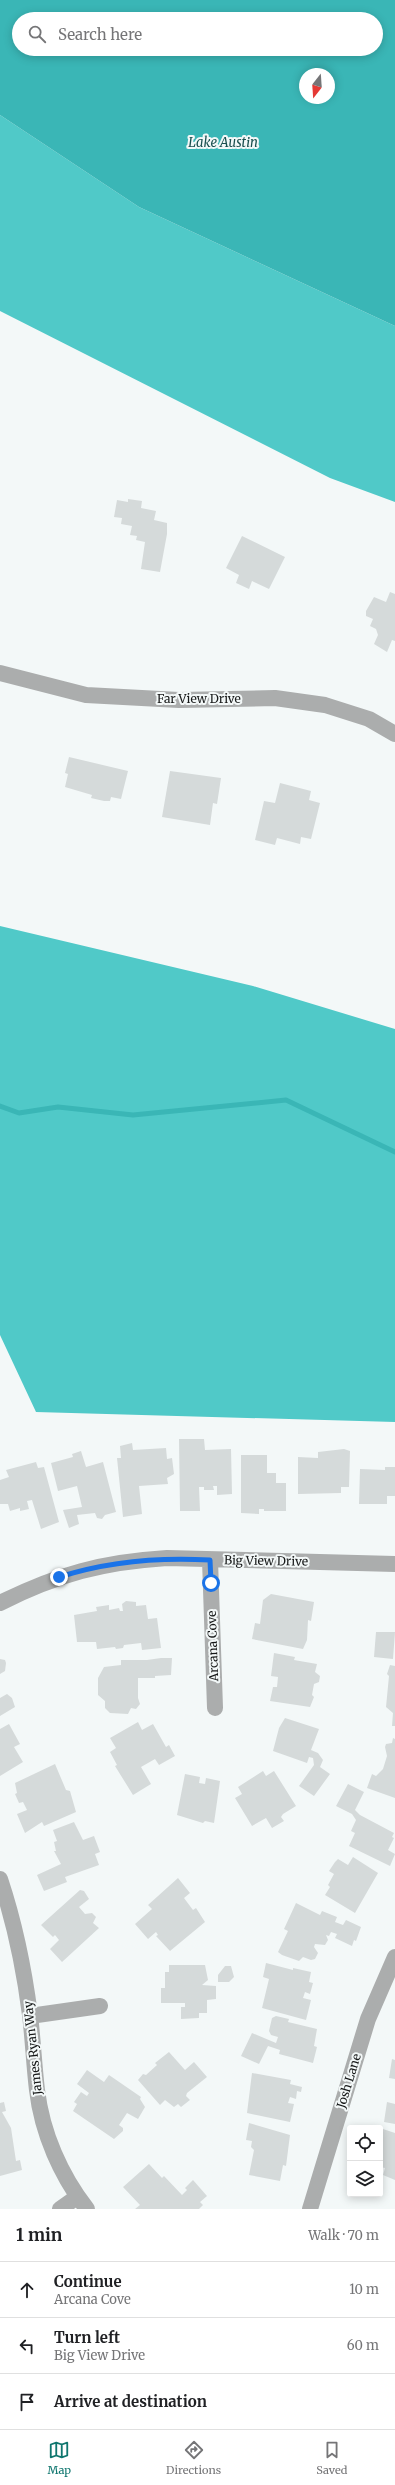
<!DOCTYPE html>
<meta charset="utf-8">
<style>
body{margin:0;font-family:Merriweather,serif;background:#f6f6f6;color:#202124}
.controls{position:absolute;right:12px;bottom:12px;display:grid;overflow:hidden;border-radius:4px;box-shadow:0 2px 10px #0003}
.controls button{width:36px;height:36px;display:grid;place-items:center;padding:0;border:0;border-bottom:1px solid #e0e0e0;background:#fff;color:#202124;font:20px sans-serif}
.compass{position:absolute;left:299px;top:68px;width:36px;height:36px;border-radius:50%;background:#fff;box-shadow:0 2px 10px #0003;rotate:197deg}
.stop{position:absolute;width:12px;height:12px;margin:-9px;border:3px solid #1a73e8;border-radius:50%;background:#fff}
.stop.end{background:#1a73e8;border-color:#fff;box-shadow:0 1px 4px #0008}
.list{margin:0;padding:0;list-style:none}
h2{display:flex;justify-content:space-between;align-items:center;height:52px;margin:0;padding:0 16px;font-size:17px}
h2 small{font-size:13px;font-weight:400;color:#757577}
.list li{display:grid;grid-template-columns:26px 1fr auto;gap:12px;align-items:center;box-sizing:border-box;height:56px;padding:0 16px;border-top:1px solid #e0e0e0}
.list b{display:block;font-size:15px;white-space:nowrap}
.list p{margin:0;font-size:13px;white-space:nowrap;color:#757577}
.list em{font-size:13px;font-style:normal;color:#757577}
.icon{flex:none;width:22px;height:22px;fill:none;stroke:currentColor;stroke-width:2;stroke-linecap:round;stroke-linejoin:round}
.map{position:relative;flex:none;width:395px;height:2209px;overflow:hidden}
.search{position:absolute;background:#fff;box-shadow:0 2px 10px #0003;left:12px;right:12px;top:12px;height:44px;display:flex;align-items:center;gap:10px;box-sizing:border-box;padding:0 14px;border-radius:22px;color:#757577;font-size:15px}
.sheet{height:220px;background:#fff}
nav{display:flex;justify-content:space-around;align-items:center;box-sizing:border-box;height:56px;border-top:1px solid #e0e0e0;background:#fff;font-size:11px;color:#757577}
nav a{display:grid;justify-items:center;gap:2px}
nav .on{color:#0f766e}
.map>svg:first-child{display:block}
</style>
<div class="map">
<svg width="395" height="2209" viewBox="0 0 395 2209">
<rect width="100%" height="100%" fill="#f3f8f8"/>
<!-- forest -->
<path fill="#50c9c8" d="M0,115L139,207L395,326V502L330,478L0,311Z
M0,926L253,986L395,1029V1422L36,1412L0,1335Z"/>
<!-- water -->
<path fill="#3ab6b6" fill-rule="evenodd" d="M0,0H395V326L139,207L0,115ZM19,19H376V49H19ZM305,74H329V98H305Z"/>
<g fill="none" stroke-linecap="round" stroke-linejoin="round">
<!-- stream -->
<path stroke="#3ab6b6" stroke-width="5" d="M0,1106L19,1113L58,1107L133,1115L286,1100L395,1152"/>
</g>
<!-- building -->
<path fill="#d5dada" d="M128,499L142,501L141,508L156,511L154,520L167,523V534L160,572L141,569L145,542L136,540L137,536L130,535L132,526L121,524L122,518L114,517L117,500L128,502Z
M242,536L285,557L269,589L252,581L249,589L236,583L239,575L226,568Z
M390,592L395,594V641L392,640L387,652L374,644L378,635L376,629L370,626L373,619L366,616V611L374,597L386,602Z
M69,757L128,771L121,799L111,797L110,801H104L91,798L92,795L65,787L68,774L65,773Z
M170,771L221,778L217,804L213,803L210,825L162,817Z
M280,783L311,791L309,800L320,803L311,839L301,837L300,844L277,838L275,845L255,840L264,801L275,803Z
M179,1439H204L205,1450L231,1449L232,1494L217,1495V1486H213L214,1490H204V1487H199L200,1511H180Z
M132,1443L133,1450L166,1448L167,1459L172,1458L174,1474L167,1478L168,1484L139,1486L142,1514L123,1517L117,1458H121L120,1446Z
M344,1449L350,1451L349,1487H341V1493L298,1494V1457L318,1458V1452Z
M81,1451L86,1467L103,1462L116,1512L105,1515L102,1519L97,1518L95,1513L77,1515L79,1524L69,1528L63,1510L82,1507L77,1486L58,1491L51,1463L73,1457L72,1454Z
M241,1455H267V1473H276V1483H286V1511H264V1509H259V1514L241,1513Z
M36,1462L38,1468L44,1467L59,1522L41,1529L32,1500L27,1501L29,1509L20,1511V1508L10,1511L8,1504H0V1480L9,1477L6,1470Z
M385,1467H395V1496H387V1504H359L360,1469L385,1470Z
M271,1594L314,1602L311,1621L308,1620L307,1640L303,1649L252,1639L255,1623L260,1624L263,1600Z
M126,1601L136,1602V1606L146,1605L148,1619L157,1618L161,1648L142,1650L141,1643L124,1645L123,1648L116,1649L115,1647L97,1649L96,1642H77L74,1615L97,1611L96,1607L109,1605V1610L119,1608L120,1611H123L122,1604Z
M376,1632H395L393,1659L374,1657Z
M274,1653L295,1657L294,1660L317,1664L315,1672L320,1676L319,1682L314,1684L312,1695L314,1697L310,1707L270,1701L273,1687H277L278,1677L271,1676Z
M161,1658H172L171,1675L155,1676V1678H138V1698L140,1704L136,1709L131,1708L128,1714L110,1713L105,1708V1701L98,1695V1678L104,1667L121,1665V1660H147Z
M0,1659L5,1660L6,1663L5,1671L0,1674Z
M390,1665L395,1666V1726H392L393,1713L386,1707L389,1676L387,1674Z
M7,1694L12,1698L15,1707L0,1716V1698Z
M285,1718L319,1729L311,1750L318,1753L323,1760L320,1767L330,1774L314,1796L299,1786L314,1765L313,1758L309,1757L307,1763L273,1751L279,1728Z
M138,1722L142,1730L153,1724L166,1747L169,1745L175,1756L159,1765L155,1759L141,1767L151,1784L133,1795L115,1766L117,1765L110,1752L116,1748L110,1738Z
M9,1724L20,1744L14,1747L23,1762L0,1776V1729Z
M393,1738L395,1739V1798L367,1788L372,1774L376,1776L383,1769L387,1756L385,1747L386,1744L392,1743Z
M55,1764L66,1790L70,1791L76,1812L44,1826L42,1822L25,1833L17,1814L27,1810L23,1802L19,1803L15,1794L17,1793L15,1783Z
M263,1771L266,1776L274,1771L296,1806L283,1814L281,1817L284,1821L272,1828L266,1818L252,1826L235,1798L242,1794L238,1787Z
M185,1774L200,1777L199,1783L205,1784L206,1778L220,1781L214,1823L205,1821L203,1823L177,1815Z
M348,1784L364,1792L355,1810L360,1815L394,1833L392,1837L394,1838L388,1850L395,1854L390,1866L349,1846L355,1833L351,1831L356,1820L352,1814L336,1806Z
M74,1822L83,1840L94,1836L100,1852L95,1854L99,1865L65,1877L67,1882L44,1891L37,1875L61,1864L54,1851H56L54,1842L57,1841L53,1830Z
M353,1857L378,1873L355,1913L325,1895L330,1887L328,1885L334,1874L329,1871L335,1862L338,1859L348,1865Z
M178,1878L190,1893L184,1898L193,1910L196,1908L205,1922L170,1951L156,1936L158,1935L156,1932L148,1939L135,1924L152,1909L148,1905Z
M80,1890L84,1891L89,1899L79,1907L85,1914L92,1913L96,1917L93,1923L99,1928L62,1962L50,1949L59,1940L55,1935L53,1937L41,1925Z
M296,1903L320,1915L322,1911L337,1917L335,1922L343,1925L346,1920L361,1927L356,1941L354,1940L352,1946L335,1938L337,1934L331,1932L329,1936L326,1935L328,1940L325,1945L315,1944L314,1947L318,1953L315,1959L311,1960L303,1957L299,1961L282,1955L278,1952L288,1931L284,1929Z
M266,1963L293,1970V1968L311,1972L309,1982L313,1983L310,1994L305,1992L303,1998L311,2000L306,2020L262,2008L269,1979L263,1977Z
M169,1965H205L208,1980L202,1985L216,1986V1999L207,2000V2013H199V2018L181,2019V2007H185V2003H161V1988H165V1972H169Z
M225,1966H231L234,1977L229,1982H218V1975Z
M276,2016L289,2019L288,2022L317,2029L314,2046L317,2047L313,2063L279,2054L280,2050L268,2046L259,2064L241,2056L252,2033L276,2043L278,2037L271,2035L269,2031L272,2018Z
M169,2052L185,2070L194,2062L207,2077L187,2093L186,2096L190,2100L181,2107L178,2104L174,2107L165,2100L160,2105L138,2080L143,2074L146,2075L157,2065L155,2063Z
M392,2059L395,2060V2079L389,2078Z
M87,2070L104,2082L109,2075L141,2097L140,2099L145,2107L138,2119L127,2113L119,2125L123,2128V2131L114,2139L73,2111L77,2104L74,2102L81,2092L87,2096L89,2093L77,2084Z
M252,2073L291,2080L290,2084L302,2087L301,2092L297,2091L296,2099L290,2097L288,2103L294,2104L290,2122L247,2113Z
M4,2102L6,2111L2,2112L11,2128L16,2161L20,2160L22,2170L0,2176V2103Z
M387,2102L395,2104V2124L384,2122Z
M249,2123L290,2135L286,2166L283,2165L280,2181L249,2175L254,2150L251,2147L252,2141L246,2140Z
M380,2128L395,2133V2180L383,2175L385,2168L380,2167Z
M149,2164L162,2178L164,2176L182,2195L187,2190L185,2188L193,2180L207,2196L200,2202L203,2205L199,2209H135L140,2205L123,2187Z"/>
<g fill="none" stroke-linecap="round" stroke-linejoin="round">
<!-- street -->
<path stroke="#abadad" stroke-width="16" d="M0,673L86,695L179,700L275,698L325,705L369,719L395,734
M210,1560L215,1708
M0,1603C58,1574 103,1562 167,1558L395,1564
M0,1879C15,1924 24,1968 30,2015C33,2040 34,2065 37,2090C42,2133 61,2176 87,2209
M30,2016L100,2006
M60,2209L77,2197
M310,2209L368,2019L395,1957"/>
</g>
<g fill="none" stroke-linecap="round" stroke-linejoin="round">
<!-- route -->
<path stroke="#1a73e8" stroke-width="5" d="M59,1577C109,1561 157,1557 210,1560L211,1583"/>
</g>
<g text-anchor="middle" stroke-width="4" stroke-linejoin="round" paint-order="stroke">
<!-- street labels -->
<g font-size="12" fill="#161818" stroke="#f3f8f8">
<text x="199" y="703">Far View Drive</text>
<text transform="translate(266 1561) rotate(1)" y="4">Big View Drive</text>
<text transform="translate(213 1646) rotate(-92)" y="4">Arcana Cove</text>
<text transform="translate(33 2048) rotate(-96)" y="4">James Ryan Way</text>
<text transform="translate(349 2081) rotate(-73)" y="4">Josh Lane</text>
</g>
<!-- water labels -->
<g font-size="13" font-style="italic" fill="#1a4f4f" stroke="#f3f8f8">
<text x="223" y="147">Lake Austin</text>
</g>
</g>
</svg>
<div class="controls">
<button><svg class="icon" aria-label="locate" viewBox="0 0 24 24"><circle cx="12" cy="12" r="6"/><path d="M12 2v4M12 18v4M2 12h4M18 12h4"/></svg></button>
<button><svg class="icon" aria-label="layers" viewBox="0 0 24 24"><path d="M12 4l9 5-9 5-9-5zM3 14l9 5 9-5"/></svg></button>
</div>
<svg class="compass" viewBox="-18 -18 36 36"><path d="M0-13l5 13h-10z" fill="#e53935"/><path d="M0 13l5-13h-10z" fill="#757577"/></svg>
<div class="stop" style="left:211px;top:1583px"></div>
<div class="stop end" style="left:59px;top:1577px"></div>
<div class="search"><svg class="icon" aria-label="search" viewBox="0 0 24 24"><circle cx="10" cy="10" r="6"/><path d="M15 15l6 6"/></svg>Search here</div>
</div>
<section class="sheet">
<h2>1 min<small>Walk · 70 m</small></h2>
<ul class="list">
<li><svg class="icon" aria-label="ahead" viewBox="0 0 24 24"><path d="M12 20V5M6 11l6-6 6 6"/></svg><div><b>Continue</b><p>Arcana Cove</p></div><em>10 m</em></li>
<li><svg class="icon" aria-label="left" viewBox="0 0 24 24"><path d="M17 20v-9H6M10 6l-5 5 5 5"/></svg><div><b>Turn left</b><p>Big View Drive</p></div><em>60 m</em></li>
<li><svg class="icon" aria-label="arrive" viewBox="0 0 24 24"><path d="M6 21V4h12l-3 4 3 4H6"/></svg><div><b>Arrive at destination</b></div></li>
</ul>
</section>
<nav>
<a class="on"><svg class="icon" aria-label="map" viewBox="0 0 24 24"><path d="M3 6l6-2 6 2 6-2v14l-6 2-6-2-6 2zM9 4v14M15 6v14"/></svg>Map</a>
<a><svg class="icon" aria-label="directions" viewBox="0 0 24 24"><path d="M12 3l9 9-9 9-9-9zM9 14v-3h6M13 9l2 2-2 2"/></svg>Directions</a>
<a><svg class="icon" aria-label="saved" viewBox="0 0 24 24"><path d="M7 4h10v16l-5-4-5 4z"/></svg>Saved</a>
</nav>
